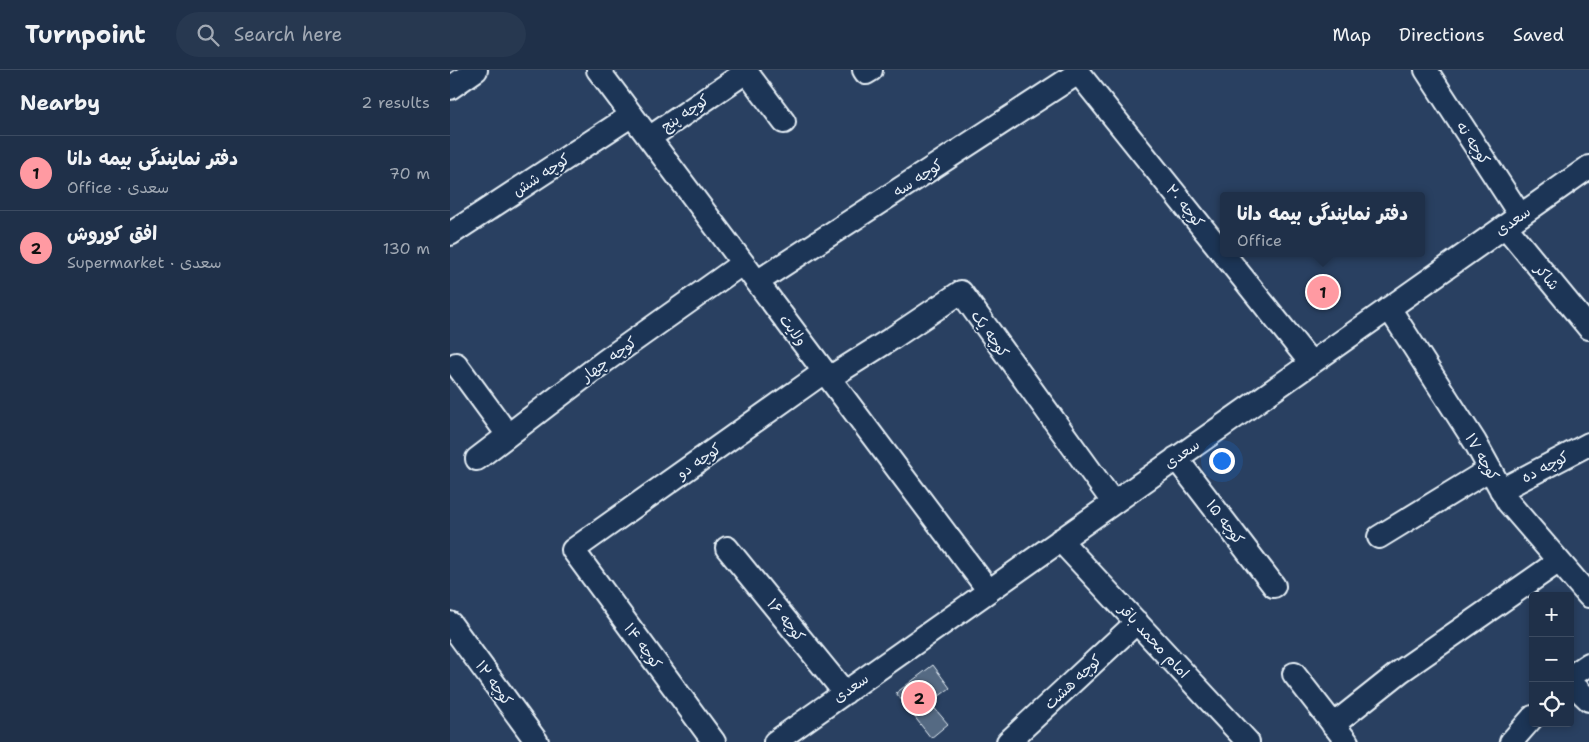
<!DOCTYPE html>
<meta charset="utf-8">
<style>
body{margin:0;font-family:"Shantell Sans","Playpen Sans Arabic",sans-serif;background:#273850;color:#f1f3f6}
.controls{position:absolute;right:15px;bottom:15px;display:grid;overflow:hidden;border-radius:5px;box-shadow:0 2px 8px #0003}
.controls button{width:45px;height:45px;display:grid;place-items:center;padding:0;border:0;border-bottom:1px solid #3c4b61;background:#1f3049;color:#f1f3f6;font:25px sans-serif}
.you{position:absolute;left:771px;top:390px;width:18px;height:18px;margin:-12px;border:4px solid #fff;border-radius:50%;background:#1a73e8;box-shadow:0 0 0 8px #1a73e833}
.badge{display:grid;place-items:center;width:32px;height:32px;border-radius:50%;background:#ff9aa2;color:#111;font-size:16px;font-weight:700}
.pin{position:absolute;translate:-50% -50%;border:2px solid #fff;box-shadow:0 1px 5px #0006}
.popup{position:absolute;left:770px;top:122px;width:205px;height:65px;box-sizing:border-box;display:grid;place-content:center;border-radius:5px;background:#1f3049;filter:drop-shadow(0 1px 4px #0005);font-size:16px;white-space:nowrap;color:#a1a9b4}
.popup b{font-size:19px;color:#f1f3f6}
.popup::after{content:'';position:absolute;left:50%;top:100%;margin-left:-10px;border:10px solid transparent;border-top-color:#1f3049}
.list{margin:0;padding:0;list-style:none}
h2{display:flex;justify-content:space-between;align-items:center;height:65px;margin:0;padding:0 20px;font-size:21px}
h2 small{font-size:16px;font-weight:400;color:#a1a9b4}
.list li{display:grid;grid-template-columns:32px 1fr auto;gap:15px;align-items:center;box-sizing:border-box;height:75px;padding:0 20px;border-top:1px solid #3c4b61}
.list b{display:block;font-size:19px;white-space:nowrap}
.list p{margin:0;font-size:16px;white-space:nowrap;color:#a1a9b4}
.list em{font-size:16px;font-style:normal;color:#a1a9b4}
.icon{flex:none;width:28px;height:28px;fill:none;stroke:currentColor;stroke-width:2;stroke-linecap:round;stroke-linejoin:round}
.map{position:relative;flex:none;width:1139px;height:672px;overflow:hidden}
header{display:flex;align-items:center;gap:30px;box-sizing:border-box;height:70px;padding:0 25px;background:#1f3049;border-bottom:1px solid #3c4b61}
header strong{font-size:24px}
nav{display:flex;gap:28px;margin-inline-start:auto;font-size:18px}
.search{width:350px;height:45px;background:#273850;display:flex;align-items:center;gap:12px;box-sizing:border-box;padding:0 18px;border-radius:28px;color:#a1a9b4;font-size:19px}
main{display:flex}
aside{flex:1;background:#1f3049}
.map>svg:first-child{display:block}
</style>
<header>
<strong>Turnpoint</strong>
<div class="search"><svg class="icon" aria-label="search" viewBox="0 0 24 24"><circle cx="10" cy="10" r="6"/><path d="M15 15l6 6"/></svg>Search here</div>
<nav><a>Map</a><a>Directions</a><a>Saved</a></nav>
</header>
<main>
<aside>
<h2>Nearby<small>2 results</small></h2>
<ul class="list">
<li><span class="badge">1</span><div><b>دفتر نمایندگی بیمه دانا</b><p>Office · سعدی</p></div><em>70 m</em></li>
<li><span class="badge">2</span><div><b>افق کوروش</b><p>Supermarket · سعدی</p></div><em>130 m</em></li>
</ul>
</aside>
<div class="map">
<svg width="1139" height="672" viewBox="0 0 1139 672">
<rect width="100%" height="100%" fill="#294061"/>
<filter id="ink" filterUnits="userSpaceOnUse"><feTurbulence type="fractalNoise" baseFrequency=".02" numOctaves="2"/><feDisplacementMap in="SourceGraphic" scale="10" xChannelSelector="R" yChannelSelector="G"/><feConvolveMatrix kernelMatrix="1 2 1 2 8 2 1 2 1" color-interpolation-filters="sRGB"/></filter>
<g filter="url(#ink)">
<!-- building -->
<path fill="#556a83" stroke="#e8f1f8" d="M483,595L500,618L480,633L498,654L481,668L446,623Z"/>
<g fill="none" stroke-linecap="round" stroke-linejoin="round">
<!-- minor casing -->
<g stroke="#e8f1f8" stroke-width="26">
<path id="minor" d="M148,0L539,521
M295,0L334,52
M414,0L416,3L421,0
M626,0L861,293
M976,0L1070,145
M0,18L26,0
M199,68L296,2
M1055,156L1139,258
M0,164L182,45
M307,212L628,3
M939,238L1025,372L1058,432L1139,526
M6,294L58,365
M379,308L441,269L511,222L663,432
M726,388L824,516
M27,389L155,291L293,193
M1051,420L1139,374
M929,467L1040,399
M610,470L798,672
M277,478L395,623
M0,553L87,672
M844,604L897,672
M1120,607L1139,594
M1120,612L1139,630
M883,655L951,601L1109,491
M264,672L123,480L374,302
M325,672L1139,97
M558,672L687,552
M1061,672L1083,647"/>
</g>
<!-- minor -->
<use href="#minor" stroke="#1d3557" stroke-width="22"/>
</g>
</g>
<g text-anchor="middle" stroke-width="4" stroke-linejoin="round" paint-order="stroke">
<!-- street labels -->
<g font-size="15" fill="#e8f1f8" stroke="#1d3557">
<text transform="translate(235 43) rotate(-34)" y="5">کوچه پنج</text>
<text transform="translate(1023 73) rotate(57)" y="5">کوچه نه</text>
<text transform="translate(91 105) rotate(-33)" y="5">کوچه شش</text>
<text transform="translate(468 108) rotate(-33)" y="5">کوچه سه</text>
<text transform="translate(735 136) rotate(51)" y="5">کوچه ۲۰</text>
<text transform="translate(1063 151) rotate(-35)" y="5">سعدی</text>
<text transform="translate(1097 207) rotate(50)" y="5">شاکر</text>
<text transform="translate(343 260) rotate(53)" y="5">ولایت</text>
<text transform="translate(540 264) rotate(55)" y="5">کوچه یک</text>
<text transform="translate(159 289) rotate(-36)" y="5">کوچه چهار</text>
<text transform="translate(732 384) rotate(-35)" y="5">سعدی</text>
<text transform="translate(1032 387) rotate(60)" y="5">کوچه ۱۷</text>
<text transform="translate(249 391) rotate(-35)" y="5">کوچه دو</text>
<text transform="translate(1095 397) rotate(-27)" y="5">کوچه ده</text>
<text transform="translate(775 452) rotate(53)" y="5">کوچه ۱۵</text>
<text transform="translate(336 550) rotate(51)" y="5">کوچه ۱۶</text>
<text transform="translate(704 571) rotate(47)" y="5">امام محمد باقر</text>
<text transform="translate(193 576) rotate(54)" y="5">کوچه ۱۴</text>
<text transform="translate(623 612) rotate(-43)" y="5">کوچه هشت</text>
<text transform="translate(44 613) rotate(54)" y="5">کوچه ۱۲</text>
<text transform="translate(401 618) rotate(-35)" y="5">سعدی</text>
</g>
</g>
</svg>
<div class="controls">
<button>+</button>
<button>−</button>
<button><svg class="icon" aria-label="locate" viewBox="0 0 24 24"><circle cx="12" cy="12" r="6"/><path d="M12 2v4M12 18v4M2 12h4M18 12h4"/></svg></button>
</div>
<div class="you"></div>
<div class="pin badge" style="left:873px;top:222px">1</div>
<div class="popup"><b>دفتر نمایندگی بیمه دانا</b>Office</div>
<div class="pin badge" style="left:469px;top:628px">2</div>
</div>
</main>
